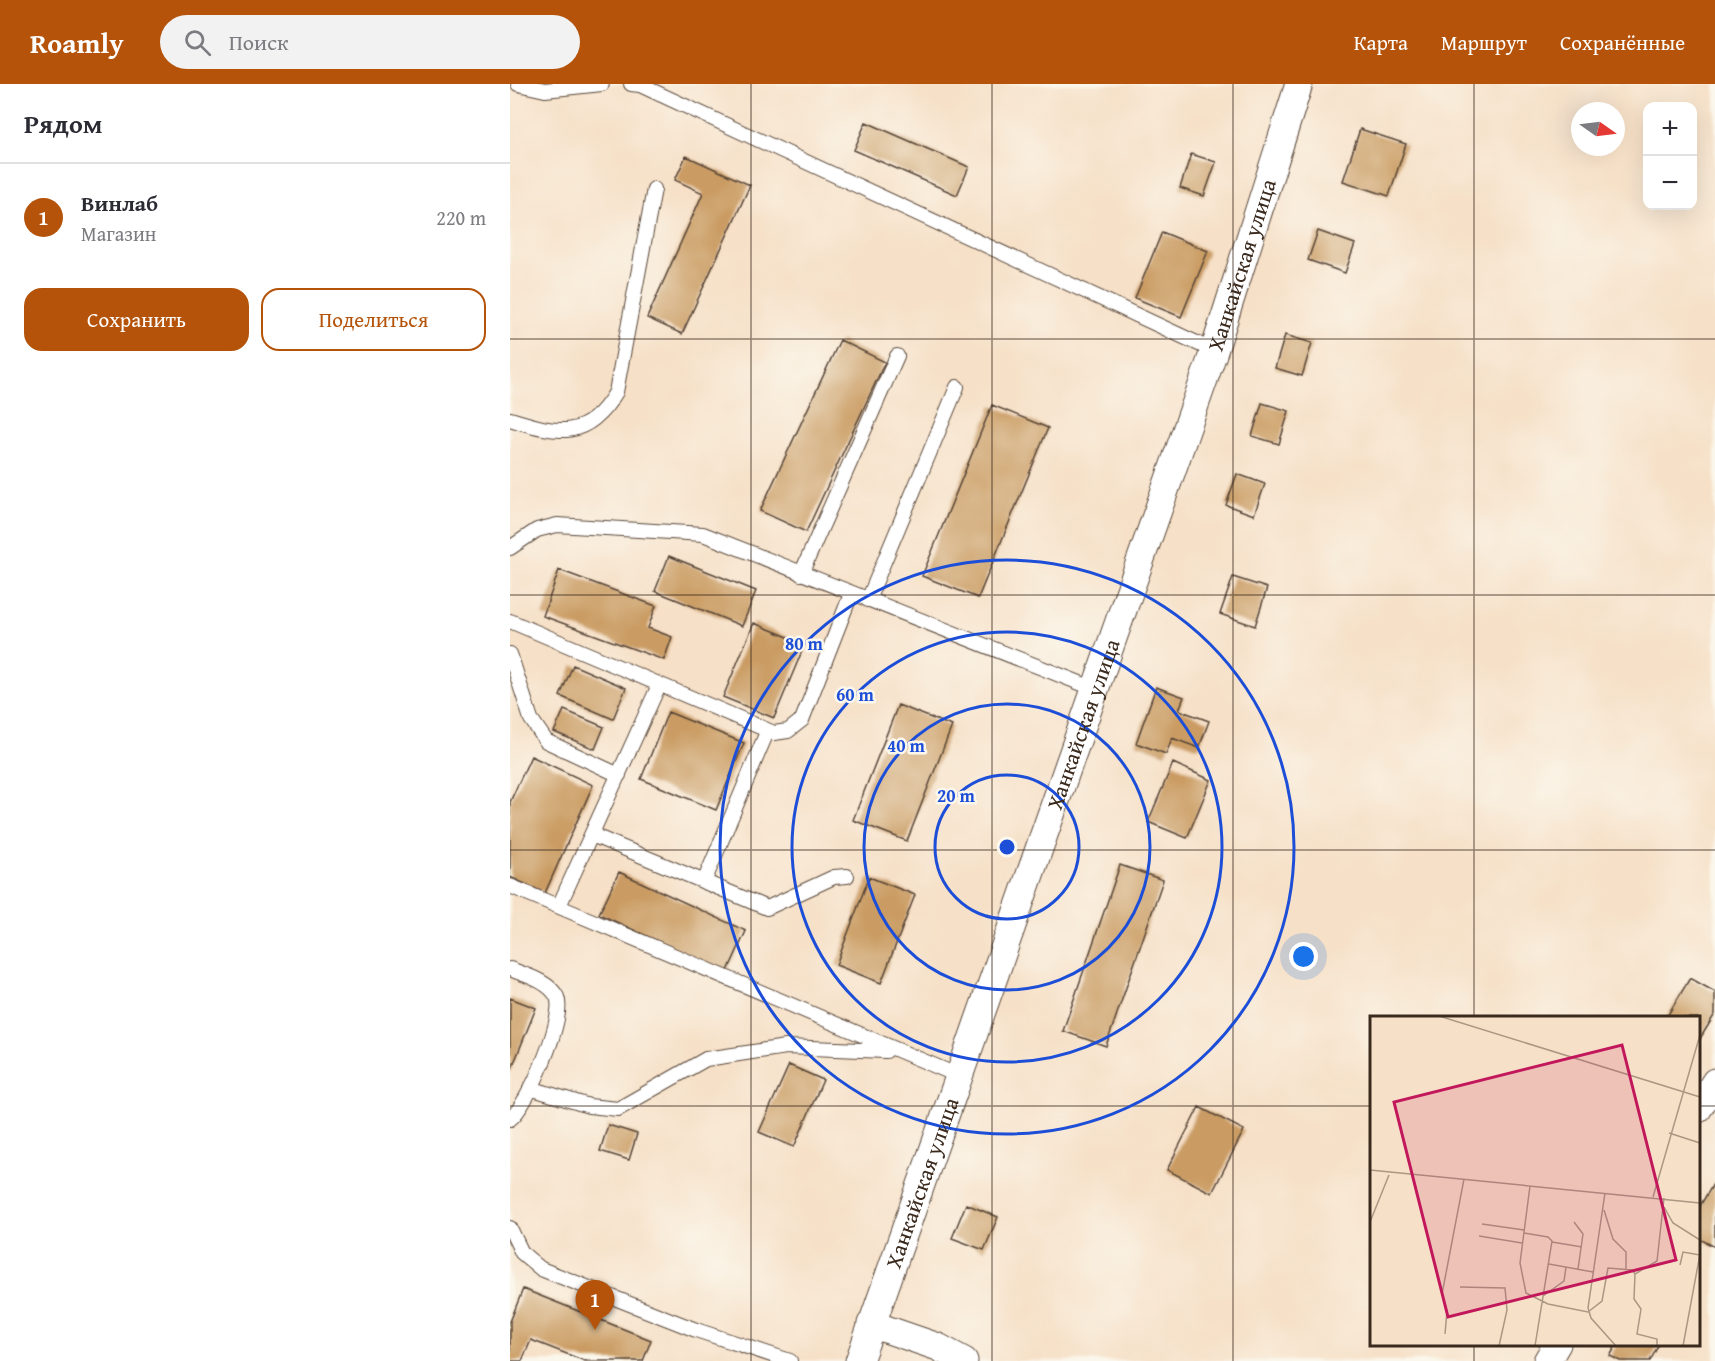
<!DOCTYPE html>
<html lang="ru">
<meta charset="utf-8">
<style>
body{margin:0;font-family:"Gentium Book Plus",serif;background:#f2f2f3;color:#2b2b33}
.controls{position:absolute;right:18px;top:18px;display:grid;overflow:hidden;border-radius:12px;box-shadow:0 6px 24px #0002}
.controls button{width:54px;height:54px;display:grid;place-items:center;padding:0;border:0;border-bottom:2px solid #e1e1e2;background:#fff;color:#2b2b33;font:30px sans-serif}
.compass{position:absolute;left:1061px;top:18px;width:54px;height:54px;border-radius:50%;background:#fff;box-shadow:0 6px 24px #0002;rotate:104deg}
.you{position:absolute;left:794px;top:873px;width:21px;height:21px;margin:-15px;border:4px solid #fff;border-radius:50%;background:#1a73e8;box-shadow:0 0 0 9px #1a73e833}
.badge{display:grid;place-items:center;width:39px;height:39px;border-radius:50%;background:#b45309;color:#fff;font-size:20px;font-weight:700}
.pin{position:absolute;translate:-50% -50px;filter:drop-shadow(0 2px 3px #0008)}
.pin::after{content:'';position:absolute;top:32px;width:21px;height:18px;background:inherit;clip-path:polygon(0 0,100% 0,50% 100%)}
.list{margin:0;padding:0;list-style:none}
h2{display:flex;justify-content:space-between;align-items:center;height:78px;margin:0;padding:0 24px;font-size:26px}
h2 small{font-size:20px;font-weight:400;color:#7c7c81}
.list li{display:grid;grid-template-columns:39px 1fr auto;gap:18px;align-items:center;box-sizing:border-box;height:108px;padding:0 24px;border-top:2px solid #e1e1e2}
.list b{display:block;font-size:22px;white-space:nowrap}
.list p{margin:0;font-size:20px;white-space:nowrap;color:#7c7c81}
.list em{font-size:20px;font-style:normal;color:#7c7c81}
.actions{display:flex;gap:12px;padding:18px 24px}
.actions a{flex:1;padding:14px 0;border:2px solid #b45309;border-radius:18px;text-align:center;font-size:21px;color:#b45309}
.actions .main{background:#b45309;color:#fff}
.icon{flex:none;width:33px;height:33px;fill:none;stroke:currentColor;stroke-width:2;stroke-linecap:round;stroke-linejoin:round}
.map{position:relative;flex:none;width:1205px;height:1277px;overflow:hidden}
header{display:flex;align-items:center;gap:36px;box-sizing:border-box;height:84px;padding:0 30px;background:#b45309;color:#fff}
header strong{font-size:28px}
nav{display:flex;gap:33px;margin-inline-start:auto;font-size:21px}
.search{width:420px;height:54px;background:#f2f2f3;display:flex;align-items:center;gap:15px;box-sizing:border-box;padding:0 21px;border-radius:33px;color:#7c7c81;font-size:22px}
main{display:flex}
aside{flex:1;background:#fff}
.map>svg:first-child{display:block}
</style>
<header>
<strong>Roamly</strong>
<div class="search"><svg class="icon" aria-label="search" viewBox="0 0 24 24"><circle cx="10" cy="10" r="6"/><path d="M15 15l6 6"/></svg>Поиск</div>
<nav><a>Карта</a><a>Маршрут</a><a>Сохранённые</a></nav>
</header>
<main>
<aside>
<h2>Рядом<small></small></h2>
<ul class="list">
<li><span class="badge">1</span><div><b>Винлаб</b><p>Магазин</p></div><em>220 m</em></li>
</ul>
<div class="actions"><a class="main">Сохранить</a><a>Поделиться</a></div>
</aside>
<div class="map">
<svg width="1205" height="1277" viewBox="0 0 1205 1277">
<rect width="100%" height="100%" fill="#fbf7ec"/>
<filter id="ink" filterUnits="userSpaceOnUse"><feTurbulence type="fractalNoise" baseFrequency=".0167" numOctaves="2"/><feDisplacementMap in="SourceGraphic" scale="12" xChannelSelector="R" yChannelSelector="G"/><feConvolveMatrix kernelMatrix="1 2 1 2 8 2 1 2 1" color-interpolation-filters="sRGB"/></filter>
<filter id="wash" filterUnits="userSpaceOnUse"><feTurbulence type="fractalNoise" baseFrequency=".008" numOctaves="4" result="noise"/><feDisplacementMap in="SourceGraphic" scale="24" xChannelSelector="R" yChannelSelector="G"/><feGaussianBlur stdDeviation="1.35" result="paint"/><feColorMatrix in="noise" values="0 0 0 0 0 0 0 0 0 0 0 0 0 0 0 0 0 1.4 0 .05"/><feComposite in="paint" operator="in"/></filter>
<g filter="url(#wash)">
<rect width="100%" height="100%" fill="#f6e0c7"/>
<g id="blocks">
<!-- building -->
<path fill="#ca9c63" d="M356,38L459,83L447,111L344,66Z
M850,45L896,60L879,112L833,97Z
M681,70L706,78L694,112L670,104Z
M176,72L240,101L172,250L137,234L193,109L165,96Z
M808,147L845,160L835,189L798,176Z
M652,148L698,167L671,233L625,214Z
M775,251L802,259L792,292L765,284Z
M330,256L375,278L296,448L250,427Z
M752,319L779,327L769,360L742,352Z
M482,321L538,344L468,514L412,492Z
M727,390L755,400L744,431L716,421Z
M159,472L246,507L232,542L145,507Z
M49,486L146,522L138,544L162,553L154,576L33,532Z
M723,493L757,504L745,542L710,530Z
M244,539L295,560L264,634L213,613Z
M63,581L116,604L103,635L50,612Z
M646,603L674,613L669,626L699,637L689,664L662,654L656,670L626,659Z
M388,621L442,642L397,757L343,736Z
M54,626L94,643L85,665L44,648Z
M158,628L234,659L206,726L131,695Z
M21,672L83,701L35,809L0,793V718Z
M663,679L701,696L677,754L638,738Z
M610,781L653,796L596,962L553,947Z
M109,788L236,847L217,889L89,830Z
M359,793L405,811L371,899L326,881Z
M1180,894L1205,908V930L1188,958V934H1156Z
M0,914L26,924L0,989Z
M279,981L313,996L284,1063L249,1048Z
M689,1023L734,1046L702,1109L657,1086Z
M98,1041L127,1050L119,1076L90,1067Z
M1205,1097V1163L1188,1154V1125Z
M456,1120L488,1133L474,1166L442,1154Z
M13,1205L141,1256L133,1277H75L21,1256L12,1277H0V1238Z
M1107,1260H1149L1140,1277H1110L1100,1272Z"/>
</g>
</g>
<g filter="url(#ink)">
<use href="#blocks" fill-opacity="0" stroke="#574537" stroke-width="1.5"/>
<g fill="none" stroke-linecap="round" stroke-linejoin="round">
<!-- service casing -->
<g stroke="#574537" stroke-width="16">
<path id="service" d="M8,0L35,6L92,0
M121,0L130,1L704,267
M0,335C48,350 77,357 106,308L144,105
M0,464L27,446L47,441L193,450L585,605
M291,490L387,272
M358,516L447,303
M0,537L264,649L278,647L292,636L341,510
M0,570L21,635L36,657L109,691
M82,751L257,824L324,793L337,792
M194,798L257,648
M0,802L449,992
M49,822L149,601
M0,885C15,891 39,897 47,913C56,933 18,1022 0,1035
M20,1004L79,1022L108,1025L196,975L276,963L376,967
M0,1144L12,1169L31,1185L186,1246L280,1277"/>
</g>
<!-- minor casing -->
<g stroke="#574537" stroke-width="29">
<g id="minor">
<path d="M1188,1025L1205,998"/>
<path d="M361,1240L428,1263L454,1277"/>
<path id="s1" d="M349,1277L704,267L789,0"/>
<path d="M1037,1277L1047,1260"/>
</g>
</g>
<!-- service -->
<use href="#service" stroke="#fff" stroke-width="14"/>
<!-- minor -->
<use href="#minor" stroke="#fff" stroke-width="27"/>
</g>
</g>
<!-- grid -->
<path fill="none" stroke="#3b2a1e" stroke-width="1.5" stroke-opacity="0.55" d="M241,0V1277M482,0V1277M723,0V1277M964,0V934M0,255H1205M0,511H1205M0,766H1205M0,1022H861M1188,1022H1205M964,1260V1277"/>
<!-- distance rings -->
<g fill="none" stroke="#1d4ed8" stroke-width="3">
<circle cx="497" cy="763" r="72"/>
<circle cx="497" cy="763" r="143"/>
<circle cx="497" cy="763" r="215"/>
<circle cx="497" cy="763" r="287"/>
</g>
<g text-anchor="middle" stroke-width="5" stroke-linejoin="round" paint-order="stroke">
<!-- street labels -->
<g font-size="22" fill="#3b2a1e" stroke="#fbf7ec">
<text dy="8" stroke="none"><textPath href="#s1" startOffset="1161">Ханкайская улица</textPath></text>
<text dy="8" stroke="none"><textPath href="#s1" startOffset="675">Ханкайская улица</textPath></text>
<text dy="8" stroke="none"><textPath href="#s1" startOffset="189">Ханкайская улица</textPath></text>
</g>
</g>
<!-- overview -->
<g transform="translate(860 932)">
<rect width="330" height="330" fill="#f6e0c7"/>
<path fill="none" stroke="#ab9783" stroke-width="1.5" d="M69,0L330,81M299,117L330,127M0,154L330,187M160,170L150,247L156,277L178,288L218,296L232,285L238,252L262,254L265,258L264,283L271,293L267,318L287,323V330M235,177L218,292L221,302L246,330M283,181L330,19M294,191L303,207L330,224M234,194L243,223L256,236V253M0,206L19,159M204,206L213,218L208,253M112,208L154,214M154,217L178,221L182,225L165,330M109,220L152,227M182,226L212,231M179,248L223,256M310,249L313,236L330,239M265,258L287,245L294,182M90,271L135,272L137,294L129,330M173,280L194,265L196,251M75,318L77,295L72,278L94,163M313,330L330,238"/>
<path fill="#c2185b" fill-opacity="0.15" stroke="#c2185b" stroke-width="3" d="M252,29L306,244L78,301L24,86Z"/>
<rect width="330" height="330" fill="none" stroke="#3b2a1e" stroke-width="3"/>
</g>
<circle cx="497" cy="763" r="9" fill="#1d4ed8" stroke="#fbf7ec" stroke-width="3"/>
<g font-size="18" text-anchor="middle" font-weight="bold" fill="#1d4ed8" stroke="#fbf7ec" stroke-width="5" stroke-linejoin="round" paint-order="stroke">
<text x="294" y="566">80 m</text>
<text x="345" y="617">60 m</text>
<text x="396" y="668">40 m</text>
<text x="446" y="718">20 m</text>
</g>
</svg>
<div class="controls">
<button>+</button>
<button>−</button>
</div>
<svg class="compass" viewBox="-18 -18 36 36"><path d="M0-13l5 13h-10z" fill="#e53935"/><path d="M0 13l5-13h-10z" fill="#7c7c81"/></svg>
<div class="you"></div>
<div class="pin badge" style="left:85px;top:1246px">1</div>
</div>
</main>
